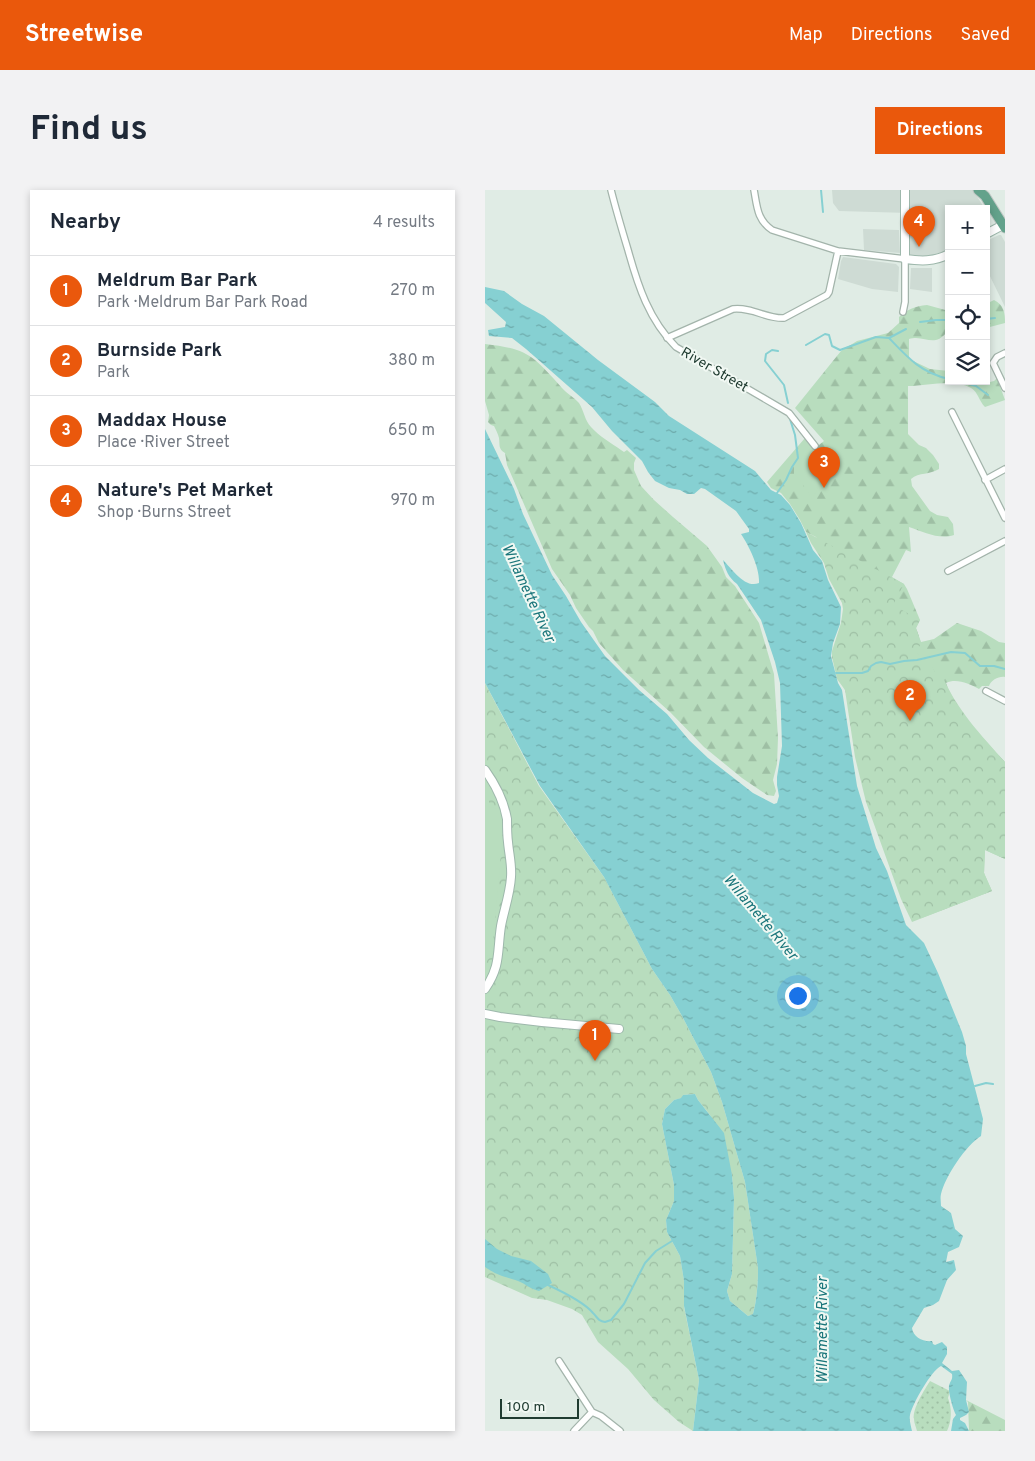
<!DOCTYPE html>
<meta charset="utf-8">
<style>
body{margin:0;font-family:Overpass,sans-serif;background:#f2f2f3;color:#1f2937}
.controls{position:absolute;right:15px;top:15px;display:grid;overflow:hidden;border-radius:0px;box-shadow:0 2px 8px #0003}
.controls button{width:45px;height:45px;display:grid;place-items:center;padding:0;border:0;border-bottom:1px solid #e0e1e3;background:#fff;color:#1f2937;font:25px sans-serif}
.scale{position:absolute;left:15px;bottom:12px;width:79px;box-sizing:border-box;padding-left:5px;border:2px solid #203c31;border-top:0;font-size:14px;line-height:18px;white-space:nowrap;color:#203c31;-webkit-text-stroke:4px #f1f8f3;paint-order:stroke}
.you{position:absolute;left:312px;top:805px;width:18px;height:18px;margin:-12px;border:4px solid #fff;border-radius:50%;background:#1a73e8;box-shadow:0 0 0 8px #1a73e833}
.badge{display:grid;place-items:center;width:32px;height:32px;border-radius:50%;background:#ea580c;color:#fff;font-size:16px;font-weight:700}
.pin{position:absolute;translate:-50% -41px;filter:drop-shadow(0 1px 2px #0008)}
.pin::after{content:'';position:absolute;top:26px;width:18px;height:15px;background:inherit;clip-path:polygon(0 0,100% 0,50% 100%)}
.list{margin:0;padding:0;list-style:none}
h2{display:flex;justify-content:space-between;align-items:center;height:65px;margin:0;padding:0 20px;font-size:21px}
h2 small{font-size:16px;font-weight:400;color:#747a83}
.list li{display:grid;grid-template-columns:32px 1fr auto;gap:15px;align-items:center;box-sizing:border-box;height:70px;padding:0 20px;border-top:1px solid #e0e1e3}
.list b{display:block;font-size:19px;white-space:nowrap}
.list p{margin:0;font-size:16px;white-space:nowrap;color:#747a83}
.list em{font-size:16px;font-style:normal;color:#747a83}
.icon{flex:none;width:28px;height:28px;fill:none;stroke:currentColor;stroke-width:2;stroke-linecap:round;stroke-linejoin:round}
.map{position:relative;flex:none;width:520px;height:1241px;overflow:hidden;border-radius:0px}
header{display:flex;align-items:center;gap:30px;box-sizing:border-box;height:70px;padding:0 25px;background:#ea580c;color:#fff}
header strong{font-size:24px}
nav{display:flex;gap:28px;margin-inline-start:auto;font-size:18px}
.intro{display:flex;align-items:center;justify-content:space-between;box-sizing:border-box;height:120px;padding:0 30px}
h1{margin:0;font-size:35px}
.button{padding:12px 22px;border-radius:0px;background:#ea580c;color:#fff;font-size:18px;font-weight:700}
main{display:flex;gap:30px;padding:0 30px}
aside{flex:1;background:#fff;border-radius:0px;box-shadow:0 2px 8px #0003}
.map>svg:first-child{display:block}
</style>
<header>
<strong>Streetwise</strong>
<nav><a>Map</a><a>Directions</a><a>Saved</a></nav>
</header>
<div class="intro"><h1>Find us</h1><a class="button">Directions</a></div>
<main>
<aside>
<h2>Nearby<small>4 results</small></h2>
<ul class="list">
<li><span class="badge">1</span><div><b>Meldrum Bar Park</b><p>Park · Meldrum Bar Park Road</p></div><em>270 m</em></li>
<li><span class="badge">2</span><div><b>Burnside Park</b><p>Park</p></div><em>380 m</em></li>
<li><span class="badge">3</span><div><b>Maddax House</b><p>Place · River Street</p></div><em>650 m</em></li>
<li><span class="badge">4</span><div><b>Nature's Pet Market</b><p>Shop · Burns Street</p></div><em>970 m</em></li>
</ul>
</aside>
<div class="map">
<svg width="520" height="1241" viewBox="0 0 520 1241">
<defs>
<pattern id="grass-dots" width="8" height="8" patternUnits="userSpaceOnUse" patternTransform="scale(1.25)"><rect width="8" height="8" fill="#b8ddbe"/><path d="M2 2h.1M6 6h.1" fill="none" stroke="#9ebfa4" stroke-width="1.8" stroke-linecap="round"/></pattern>
<pattern id="forest-firs" width="22" height="20" patternUnits="userSpaceOnUse" patternTransform="scale(1.25)"><rect width="22" height="20" fill="#b8ddbe"/><path d="M5 1l3.5 6h-7zM16 11l3.5 6h-7z" fill="#9ebfa4"/></pattern>
<pattern id="park-crowns" width="20" height="18" patternUnits="userSpaceOnUse" patternTransform="scale(1.25)"><rect width="20" height="18" fill="#b8ddbe"/><path d="M2 6a3 3 0 1 1 6 0M12 15a3 3 0 1 1 6 0" fill="none" stroke="#9ebfa4"/></pattern>
<pattern id="water-ripples" width="26" height="14" patternUnits="userSpaceOnUse" patternTransform="scale(1.25)"><rect width="26" height="14" fill="#86d0d2"/><path d="M2 4q2-2 4 0t4 0M15 11q2-2 4 0t4 0" fill="none" stroke="#6daaab"/></pattern>
</defs>
<rect width="100%" height="100%" fill="#e0ece5"/>
<!-- built -->
<path fill="#cedbd4" d="M347,0H488L500,19H464V60L455,65L445,67L423,66L424,23L354,21L348,13Z
M378,39L414,40L415,63L379,60Z
M514,45H516L520,52V117L501,78V51Z
M358,67L411,74L414,77L413,102L387,99L353,89L356,71Z
M426,78H447V102L425,99Z"/>
<!-- grass -->
<path fill="url(#grass-dots)" d="M445,1191L465,1201L463,1208C467,1218 467,1231 462,1241H432C431,1237 429,1233 429,1229C427,1219 440,1199 445,1191Z"/>
<!-- forest -->
<path fill="url(#forest-firs)" d="M509,110C519,115 520,123 520,133L501,138V114Z
M442,115L464,121V141L462,142C448,159 440,144 424,149V169L445,179L464,181V191H489L501,193L509,191L512,188L520,210L500,217C494,211 493,202 486,198C468,188 443,196 423,196V244L434,255L441,258L448,265L454,274V279C445,285 434,282 426,289L427,296L445,321L452,325L463,327L468,334L469,345C454,350 439,342 424,337L426,362L421,360L407,387L419,394L422,399L435,430L431,438L436,452L449,449L472,433L496,441L514,452L520,453V487C514,486 506,490 504,496H497L494,499C484,494 472,488 461,493C471,521 500,550 520,572V669L500,660L499,683L507,701L434,729L368,424L331,347L321,342L315,330L305,314L296,303L286,298L282,292L320,248L330,258L339,251L310,218L356,161L372,151L403,143L414,133V127C423,119 430,116 442,115Z
M0,154C44,159 48,166 77,198C82,204 89,207 94,213C99,221 100,231 106,237C114,246 126,253 136,260L139,262L142,260L151,268L149,273V280L156,296L169,310L188,327L222,356L237,377L241,387L250,396L274,433L289,484L293,548L292,574L288,590L291,601L289,606L282,605L257,588L219,557L185,522L138,480L114,453L108,441L104,437L91,418L85,405L67,379L22,275L20,263C13,259 15,255 14,248C13,244 11,240 9,236L6,235L3,232L4,225L0,211Z
M481,1210L520,1230V1241H484L483,1212Z"/>
<!-- park -->
<path fill="url(#park-crowns)" d="M321,342L419,394L408,415L435,430L431,438L436,453L431,463L444,470L450,482L457,485C471,519 496,545 520,572V669L500,660L499,683L507,701L427,732L416,709L381,612L370,567L360,500L352,489L347,467V461L356,433L358,419L357,413L344,389L339,373L326,353Z
M0,493L54,596L119,687L167,779L185,805L197,826L226,882L237,912L260,992L273,1078C273,1093 272,1110 268,1124L263,1126L245,1111L242,1101L247,1084L249,1008L247,985L225,925L213,910L210,904L198,905L197,908L189,910L180,919L177,934L189,995V1011L181,1030L182,1042L195,1066L199,1091V1117L214,1190L208,1241L194,1232L169,1210L143,1179L113,1152L97,1125L87,1119L62,1110L47,1108L0,1087Z"/>
<!-- garden -->
<path fill="#b8ddbe" d="M320,251C333,263 335,270 339,287L327,309L315,290L309,284V265Z
M0,589L4,598V617L15,619L18,637L14,687L7,763L0,768Z"/>
<!-- water -->
<path fill="url(#water-ripples)" d="M0,97L19,101L37,114L59,126L113,170L170,212L184,226L270,281L286,300L296,305L305,315L316,333L328,360L337,371L343,390L356,417L355,434L348,453L346,466L353,493L357,500L372,596L391,658L402,681L421,735L439,753L453,783L477,842L481,856V864L498,929L496,946C481,955 460,987 456,1004C455,1008 456,1012 456,1016L466,1023L470,1039L478,1046L474,1057L463,1062L461,1072L469,1070L471,1080L462,1090L454,1111L448,1115L439,1118L427,1138C428,1147 438,1152 447,1151L448,1154L450,1155L457,1152L462,1157V1164L457,1173L467,1181L474,1180L482,1192L481,1210L484,1222L481,1225L475,1228V1230L480,1233L484,1241H466L468,1229L471,1225C468,1220 463,1202 464,1196C465,1191 468,1190 467,1184L456,1176C446,1181 428,1213 425,1225C424,1230 426,1236 427,1241H208L214,1190L199,1116V1091L195,1066L182,1042L181,1030L189,1011V995L177,934L180,919L189,910L196,908L198,905L210,904L213,910L239,943L247,985L249,1008L247,1084L242,1101L245,1111L263,1126L268,1124C272,1110 273,1093 273,1078L260,992L237,912L226,882L197,826L185,805L167,779L119,687L55,596L0,493V239L29,299L38,324L67,385L81,406L96,432L120,466L154,500L182,524L204,550L223,568L268,603L289,614L292,613L294,606L292,595V587L297,556L295,493L290,472L276,430L252,394C243,387 241,381 238,370C247,379 260,399 274,393C275,378 264,356 256,344L264,342V339L251,321L220,299L216,298L209,304H202L195,300L184,298L170,291L163,282L157,271L127,241L107,217L41,159L27,148L4,146L3,140L20,137L21,132L0,113Z
M0,1049L12,1059L26,1066L46,1071L63,1084L67,1093L54,1101C45,1099 41,1094 33,1091C18,1086 13,1086 0,1077Z"/>
<g fill="none" stroke-linecap="round" stroke-linejoin="round">
<!-- stream -->
<path stroke="#86d0d2" stroke-width="2" d="M336,0L338,22
M501,129L510,128
M435,132L451,130H464
M404,148C422,167 436,183 464,189
M321,155L340,144L344,145L347,156L355,160L391,147L404,148L421,139
M293,161L287,160L281,164L280,171L299,195L303,213
M474,191L491,196L503,205
M292,303L301,290L307,277L313,268L310,245L305,229
M351,483H377L383,481L386,476L391,473L396,472L405,474L419,471L432,470L466,462L480,463L495,476H509L520,479
M490,896L501,893L508,894
M63,1095C76,1101 99,1112 108,1123C113,1128 113,1131 120,1132L126,1130L139,1114L160,1073L171,1061L187,1051"/>
<!-- street casing -->
<g stroke="#a3b4ab" stroke-width="8">
<path id="street" d="M126,0C131,20 137,40 143,60C153,96 164,130 191,157L304,223L330,256
M269,0C272,16 272,30 287,40L353,61L420,69V112L418,122
M182,148L248,119C268,117 281,129 299,128L342,105L344,102L353,61
M520,163L512,167L508,173L520,198
M467,222L520,328
M500,290L520,279
M463,381L520,351
M501,501L520,511
M74,1171L107,1222L116,1226L135,1241
M89,1241L107,1222"/>
</g>
<!-- secondary casing -->
<g stroke="#9eb8ac" stroke-width="10">
<path id="secondary" d="M420,0V69C435,71 449,72 464,64
M501,44L518,35
M0,580C10,594 19,612 22,629C22,637 22,645 23,652C24,664 27,675 26,687C25,704 19,720 16,736C12,762 16,776 0,799
M0,824L15,827L57,832L134,839"/>
</g>
<!-- primary casing -->
<g stroke="#c1c8c5" stroke-width="11">
<path id="primary" d="M493,0L500,6L520,38"/>
</g>
<!-- street -->
<use href="#street" stroke="#fff" stroke-width="5.5"/>
<!-- secondary -->
<use href="#secondary" stroke="#fff" stroke-width="8"/>
<!-- primary -->
<use href="#primary" stroke="#63a28b" stroke-width="9"/>
</g>
<g text-anchor="middle" stroke-width="4" stroke-linejoin="round" paint-order="stroke">
<!-- street labels -->
<g font-size="14" fill="#203c31" stroke="#f1f8f3">
<text transform="translate(230 179) rotate(30)" y="5">River Street</text>
</g>
<!-- water labels -->
<g font-size="15" font-style="italic" fill="#19757a" stroke="#f1f8f3">
<text transform="translate(44 403) rotate(65)" y="5">Willamette River</text>
<text transform="translate(276 727) rotate(50)" y="5">Willamette River</text>
<text transform="translate(337 1140) rotate(-90)" y="5">Willamette River</text>
</g>
</g>
</svg>
<div class="controls">
<button>+</button>
<button>−</button>
<button><svg class="icon" aria-label="locate" viewBox="0 0 24 24"><circle cx="12" cy="12" r="6"/><path d="M12 2v4M12 18v4M2 12h4M18 12h4"/></svg></button>
<button><svg class="icon" aria-label="layers" viewBox="0 0 24 24"><path d="M12 4l9 5-9 5-9-5zM3 14l9 5 9-5"/></svg></button>
</div>
<div class="scale">100 m</div>
<div class="you"></div>
<div class="pin badge" style="left:110px;top:871px">1</div>
<div class="pin badge" style="left:425px;top:531px">2</div>
<div class="pin badge" style="left:339px;top:298px">3</div>
<div class="pin badge" style="left:434px;top:57px">4</div>
</div>
</main>
